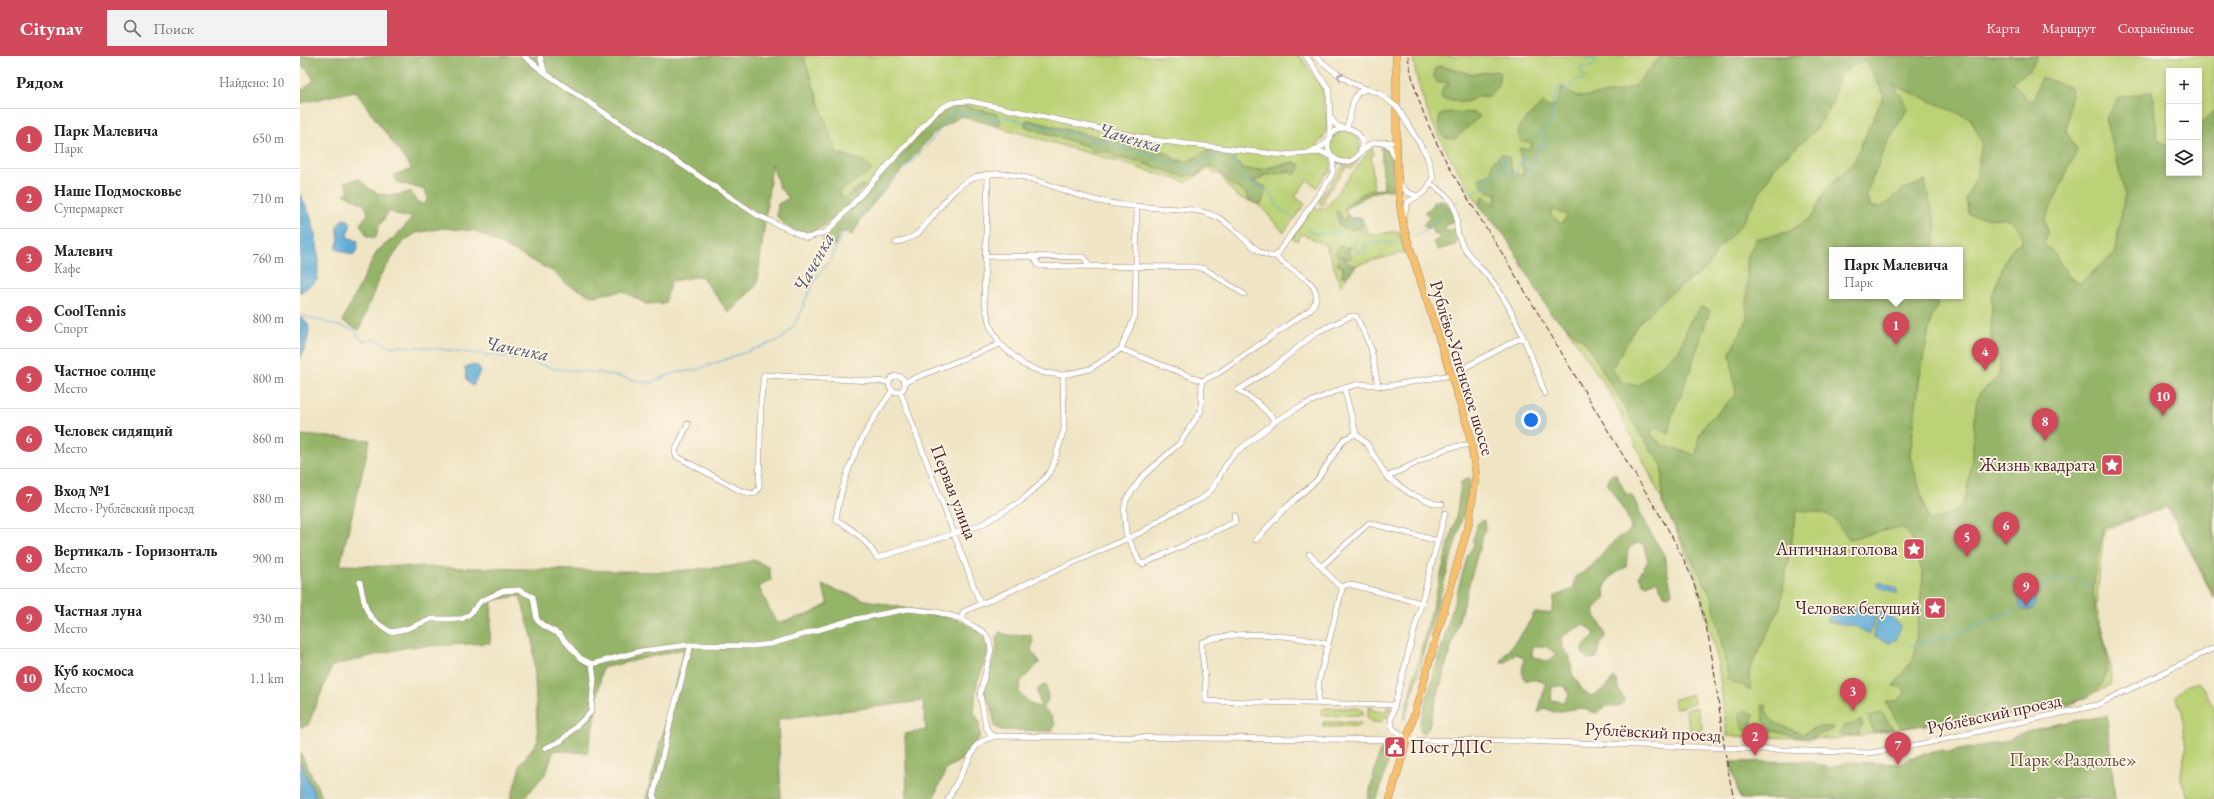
<!DOCTYPE html>
<html lang="ru">
<meta charset="utf-8">
<style>
body{margin:0;font-family:"EB Garamond",serif;background:#f2f2f2;color:#222}
.controls{position:absolute;right:12px;top:12px;display:grid;overflow:hidden;border-radius:0px;box-shadow:0 2px 6px #0003}
.controls button{width:36px;height:36px;display:grid;place-items:center;padding:0;border:0;border-bottom:1px solid #e0e0e0;background:#fff;color:#222;font:20px sans-serif}
.you{position:absolute;left:1231px;top:364px;width:14px;height:14px;margin:-10px;border:3px solid #fff;border-radius:50%;background:#1a73e8;box-shadow:0 0 0 6px #1a73e833}
.badge{display:grid;place-items:center;width:26px;height:26px;border-radius:50%;background:#d1495b;color:#fff;font-size:13px;font-weight:700}
.pin{position:absolute;translate:-50% -33px;filter:drop-shadow(0 1px 2px #0008)}
.pin::after{content:'';position:absolute;top:21px;width:14px;height:12px;background:inherit;clip-path:polygon(0 0,100% 0,50% 100%)}
.popup{position:absolute;left:1529px;top:191px;width:134px;height:52px;box-sizing:border-box;display:grid;place-content:center;border-radius:0px;background:#fff;filter:drop-shadow(0 1px 3px #0005);font-size:13px;white-space:nowrap;color:#767676}
.popup b{font-size:15px;color:#222}
.popup::after{content:'';position:absolute;left:50%;top:100%;margin-left:-8px;border:8px solid transparent;border-top-color:#fff}
.list{margin:0;padding:0;list-style:none}
h2{display:flex;justify-content:space-between;align-items:center;height:52px;margin:0;padding:0 16px;font-size:17px}
h2 small{font-size:13px;font-weight:400;color:#767676}
.list li{display:grid;grid-template-columns:26px 1fr auto;gap:12px;align-items:center;box-sizing:border-box;height:60px;padding:0 16px;border-top:1px solid #e0e0e0}
.list b{display:block;font-size:15px;white-space:nowrap}
.list p{margin:0;font-size:13px;white-space:nowrap;color:#767676}
.list em{font-size:13px;font-style:normal;color:#767676}
.icon{flex:none;width:22px;height:22px;fill:none;stroke:currentColor;stroke-width:2;stroke-linecap:round;stroke-linejoin:round}
.map{position:relative;flex:none;width:1914px;height:743px;overflow:hidden}
header{display:flex;align-items:center;gap:24px;box-sizing:border-box;height:56px;padding:0 20px;background:#d1495b;color:#fff}
header strong{font-size:19px}
nav{display:flex;gap:22px;margin-inline-start:auto;font-size:14px}
.search{width:280px;height:36px;background:#f2f2f2;display:flex;align-items:center;gap:10px;box-sizing:border-box;padding:0 14px;border-radius:0px;color:#767676;font-size:15px}
main{display:flex}
aside{flex:1;background:#fff}
.map>svg:first-child{display:block}
</style>
<header>
<strong>Citynav</strong>
<div class="search"><svg class="icon" aria-label="search" viewBox="0 0 24 24"><circle cx="10" cy="10" r="6"/><path d="M15 15l6 6"/></svg>Поиск</div>
<nav><a>Карта</a><a>Маршрут</a><a>Сохранённые</a></nav>
</header>
<main>
<aside>
<h2>Рядом<small>Найдено: 10</small></h2>
<ul class="list">
<li><span class="badge">1</span><div><b>Парк Малевича</b><p>Парк</p></div><em>650 m</em></li>
<li><span class="badge">2</span><div><b>Наше Подмосковье</b><p>Супермаркет</p></div><em>710 m</em></li>
<li><span class="badge">3</span><div><b>Малевич</b><p>Кафе</p></div><em>760 m</em></li>
<li><span class="badge">4</span><div><b>CoolTennis</b><p>Спорт</p></div><em>800 m</em></li>
<li><span class="badge">5</span><div><b>Частное солнце</b><p>Место</p></div><em>800 m</em></li>
<li><span class="badge">6</span><div><b>Человек сидящий</b><p>Место</p></div><em>860 m</em></li>
<li><span class="badge">7</span><div><b>Вход №1</b><p>Место · Рублёвский проезд</p></div><em>880 m</em></li>
<li><span class="badge">8</span><div><b>Вертикаль - Горизонталь</b><p>Место</p></div><em>900 m</em></li>
<li><span class="badge">9</span><div><b>Частная луна</b><p>Место</p></div><em>930 m</em></li>
<li><span class="badge">10</span><div><b>Куб космоса</b><p>Место</p></div><em>1.1 km</em></li>
</ul>
</aside>
<div class="map">
<svg width="1914" height="743" viewBox="0 0 1914 743">
<rect width="100%" height="100%" fill="#fcf5e5"/>
<filter id="ink" filterUnits="userSpaceOnUse"><feTurbulence type="fractalNoise" baseFrequency=".025" numOctaves="2"/><feDisplacementMap in="SourceGraphic" scale="8" xChannelSelector="R" yChannelSelector="G"/><feConvolveMatrix kernelMatrix="1 2 1 2 8 2 1 2 1" color-interpolation-filters="sRGB"/></filter>
<filter id="wash" filterUnits="userSpaceOnUse"><feTurbulence type="fractalNoise" baseFrequency=".012" numOctaves="4" result="noise"/><feDisplacementMap in="SourceGraphic" scale="16" xChannelSelector="R" yChannelSelector="G"/><feGaussianBlur stdDeviation="0.9" result="paint"/><feColorMatrix in="noise" values="0 0 0 0 0 0 0 0 0 0 0 0 0 0 0 0 0 1.4 0 .05"/><feComposite in="paint" operator="in"/></filter>
<g filter="url(#wash)">
<rect width="100%" height="100%" fill="#efe5c5"/>
<!-- green -->
<path fill="#bbd276" stroke="#827850" fill-rule="evenodd" d="M503,0H1000L1022,31L1027,72L1022,84L1017,87L1022,98L1032,103L1030,117L1026,118L1017,131L1007,124L995,141L1005,148L984,176C973,167 968,156 957,148L962,146L952,125C968,115 983,117 1000,109L994,106L958,114L942,113L930,97L908,94L887,106L875,104L868,98L834,83L811,79L805,83L727,64L724,70L787,90L793,95L809,96L815,101L836,105L883,120L896,119L908,110C920,112 921,119 930,127C940,136 943,130 950,145L938,141L928,130L922,120L909,113L886,126L696,70L701,66L697,58L641,57L570,135L565,130H560L544,143L537,137L571,114L547,99L537,98Z
M1113,0H1914V543L1868,450L1804,474L1796,550L1810,607L1811,629L1772,648L1662,669L1642,666L1537,683L1427,680L1418,606L1396,521L1366,452L1313,342L1182,142L1179,149C1150,102 1120,57 1113,0ZM1139,10L1171,18L1198,15L1190,40H1179L1166,46L1149,29ZM1869,15H1899V117H1869ZM1166,57H1174L1179,60L1155,83ZM1532,194H1660V240H1532Z
M1030 90a15 15 0 1 1 30 0a15 15 0 1 1-30 0Z
M1072,91L1074,99H1071L1074,134C1062,138 1052,144 1044,153L1048,159L1044,164L1038,160L1039,170L1058,173L1064,168L1069,179L1099,175L1105,196L1053,210L1041,199L1049,198L1046,196L1050,191C1042,194 1039,200 1038,209L1043,211L1042,221L1045,218L1047,221L1041,230L1026,189L1002,178L997,185L992,182L1013,151L1019,153L1026,152Z
M1059,103L1052,112L1046,111L1023,143L1026,146L1023,149L1020,148L1019,143L1043,110Z
M1898,626L1904,632L1914,654V743H1889L1881,723V716L1887,688C1881,675 1884,674 1883,661C1883,653 1876,648 1876,640L1885,630Z
M1392,638L1395,647L1376,653L1373,644Z
M1069,651L1073,652L1074,655H1087V652H1092L1088,661L1082,662V666H1071L1067,661Z
M1397,651L1403,673L1391,677L1385,654Z
M1025,652H1060L1063,655V659L1021,660L1022,654Z
M1023,666H1060V670L1023,671Z"/>
<!-- forest -->
<path fill="#94b467" stroke="#6f6a49" fill-rule="evenodd" d="M0,0H503L537,98L563,105L572,114L538,136L544,143L560,130H565C544,155 508,200 477,160L478,148L489,142L479,131L472,108L457,229L429,257L401,220L371,225L365,247L346,248L323,235L292,240L265,227L254,216L175,175L143,172L116,177L103,186L80,220L59,274L42,265L77,195L96,180L113,161L100,160L89,155L78,172L76,182L67,180L60,168L68,158L65,149L44,138L49,135L45,126L60,123C72,140 92,143 111,135L115,144L124,149L128,142L125,134L97,126L94,119L112,113L55,35L0,47V33L3,34L14,24L6,12L2,11Z
M1361,0H1738L1728,16L1712,26L1728,44L1734,43L1741,21L1772,32L1766,75L1777,94L1745,164L1748,175L1744,188L1754,197L1769,221L1780,227L1814,198L1825,138L1806,62L1820,41L1852,36L1858,84L1869,90V117H1899V71L1914,54V540L1889,489L1867,451L1803,471C1800,496 1791,525 1794,550C1795,563 1802,575 1805,588C1818,649 1769,647 1725,652L1719,656L1679,664L1676,662L1601,672L1586,646L1599,644L1605,636L1601,631L1593,630L1614,602L1623,519L1612,482L1601,471L1549,483C1530,457 1530,455 1497,455L1480,551L1449,615C1449,622 1451,628 1450,635L1445,632L1444,629L1432,627L1427,622L1428,619L1412,541L1362,447V409L1341,379L1287,288L1251,258L1205,180L1179,149L1183,140L1195,149L1197,137C1187,137 1182,132 1179,123L1191,116L1193,106L1201,98L1209,101L1213,117L1224,120L1219,92L1230,93L1232,88L1229,86H1222L1218,77L1221,68L1243,47L1248,51L1256,49L1262,31L1279,41L1316,36L1335,30ZM1565,3L1584,39L1553,107L1526,133L1512,161L1488,176L1456,183L1447,202V264L1430,297L1436,339L1408,365L1399,380L1396,399L1362,389L1351,379L1352,373L1363,374L1369,379C1370,361 1373,355 1381,340C1385,333 1383,327 1388,320L1410,254L1401,251L1389,267L1380,293L1338,330L1321,326L1312,313L1337,269L1367,240L1407,212L1418,193L1440,170L1477,108L1517,73L1533,45L1539,19ZM1594,29L1671,63L1682,86L1676,122L1666,143L1669,158L1687,162L1711,163L1722,180L1721,187L1713,191L1706,203L1692,240L1691,282L1693,293L1700,302V314L1697,322L1679,338L1676,349C1674,371 1672,433 1661,450C1654,459 1639,462 1629,466L1610,399L1620,319L1632,259L1638,252L1636,240H1532V194H1634L1636,171L1625,125L1602,134L1582,151H1571L1566,138L1588,85L1608,52ZM1252,154L1268,159L1261,168L1250,158Z
M1139,10L1171,18L1198,15L1201,17L1197,31L1190,40H1179L1166,46L1142,43L1141,39L1144,30L1149,29L1148,26L1138,27L1134,21L1135,12Z
M664,50L697,58L701,66L696,70L661,60L634,77L565,157L552,179L547,176H540L535,189L528,188L522,184L641,57L654,51Z
M1150,56L1174,57L1180,60L1155,83L1144,82L1138,68L1140,59Z
M727,64L805,83L811,79L834,83L868,98L875,104L887,106L908,94L930,97L942,113L958,114L994,106L1000,109V114L994,119L988,115L970,119L964,118L961,123L952,125L966,131L962,147L957,148L950,145C943,130 940,136 930,127C921,119 920,112 908,110L896,119L883,120L836,105L815,101L809,96L793,95L787,90L724,70Z
M1081,91L1089,93V97L1092,100L1093,134C1075,132 1059,145 1044,154L1050,146L1069,134L1084,133Z
M1141,144C1149,147 1153,156 1156,164L1146,169L1144,175L1154,173C1158,177 1158,185 1155,189L1138,194L1133,186L1139,183L1140,179L1133,177V172H1127L1123,169L1130,161L1124,156L1131,152L1133,146Z
M1036,155L1041,157V162L1044,164L1048,159L1049,162H1062L1064,168L1054,174L1041,171Z
M1039,190L1046,192L1051,190L1047,196L1051,199L1050,203L1045,202L1043,199L1041,200L1050,209H1057L1047,221L1045,218L1042,221L1043,211L1038,209L1039,200L1035,198Z
M0,379L70,384L40,509L364,516L433,510L453,504L469,511L471,524L459,531L476,567L510,558L528,548L522,529L566,544L659,564L680,576L686,582L688,598L677,627L675,645L674,657L679,665L680,681L663,703L647,712L633,743H607L605,678L626,674L623,645L478,663L481,743H346L384,593L302,612L294,666L287,697L254,694L246,717L223,743H211L221,707L238,685L233,584L220,540L192,544L190,587L107,591L32,610L8,669L0,671Z
M1312,418H1316L1326,438L1331,439L1334,443L1345,468L1364,499L1372,537L1369,540L1364,539L1356,525L1347,529L1343,528L1339,520L1348,505L1343,488L1338,487C1324,492 1328,500 1326,511L1310,521L1304,533L1306,541C1282,560 1303,561 1305,579C1306,583 1301,586 1299,590C1297,594 1298,597 1297,602L1288,603L1282,597L1285,589L1294,580V576L1284,568L1261,581L1262,590L1270,601L1272,618L1284,636L1291,640C1302,636 1306,630 1314,622L1317,625L1318,633L1324,643C1321,655 1312,647 1304,651C1301,653 1300,655 1296,657L1280,652L1253,656L1245,652L1238,657L1246,628L1239,624H1225L1222,616L1224,603L1217,598L1212,600L1206,606H1201L1202,602C1215,585 1224,577 1234,557H1251L1253,554L1254,541L1273,533L1276,520C1293,514 1303,495 1316,483C1322,478 1327,480 1331,472L1327,460L1308,429V425ZM1236,590H1246L1256,598L1248,606L1232,600V591ZM1257,630H1265L1269,639L1264,646L1251,644L1252,631Z
M1168,422L1170,423L1168,438L1159,474L1123,598L1122,607L1105,663H1103L1157,457C1158,447 1160,438 1161,426Z
M1184,464L1186,468L1128,673L1125,676H1121L1119,670L1168,498L1174,489L1173,484L1178,467Z
M700,576C714,583 717,577 731,579L733,586L731,594L738,603L739,607L721,625L719,636L731,648L738,651L740,649C740,640 731,633 746,629L748,643L743,653L751,660L755,669L752,675L702,674L695,671L691,649L685,640L684,632L697,593L696,581Z
M1466,649C1465,668 1489,672 1503,678L1516,671H1533L1532,674L1508,683L1472,675L1464,665L1462,650Z
M1445,654L1454,659L1450,671L1447,674L1442,673V667L1439,662L1440,657Z
M1582,657L1593,673L1573,676L1568,660Z
M1807,660L1815,743H1440L1430,706L1507,705L1531,712L1547,706L1601,708L1608,702L1642,694L1649,696L1707,685L1716,679L1761,667Z
M1561,664L1563,668L1560,670L1559,678L1542,680L1538,678L1545,670L1554,668Z
M1084,691L1088,692L1090,700L1077,743H1068L1079,697Z
M0,696L23,743H17L0,706Z"/>
<!-- water -->
<path fill="#5dacd7" stroke="#546681" d="M0,138C15,164 21,194 17,224L0,237Z
M43,163L48,164L51,167L47,181L58,185L57,195L53,199L36,193L39,182L37,171Z
M0,261C18,268 4,292 0,303Z
M170,309L178,310L180,315L173,330C166,326 166,320 165,312Z
M1580,526L1596,532L1598,538L1577,530V527Z
M1731,541L1735,543V549L1731,554H1722L1719,548L1720,542Z
M1541,550L1568,552L1574,555L1575,562L1570,578L1554,570L1526,565L1535,553Z
M1583,553L1600,569L1597,583L1590,587L1574,581C1573,573 1577,559 1583,553Z
M0,706L17,743H0Z"/>
<g fill="none" stroke-linecap="round" stroke-linejoin="round">
<!-- stream -->
<path stroke="#5dacd7" stroke-width="1" d="M1181,133L1187,131V119H1196C1201,113 1197,106 1203,101L1208,115L1212,120L1215,119L1222,101L1224,99L1226,102L1225,114L1230,117L1232,115L1238,91L1244,89L1246,82L1245,80L1239,79L1240,76L1251,69L1252,56L1254,55L1253,46L1257,37L1255,35L1263,30L1267,35L1277,23L1283,24L1285,21L1280,14L1281,11L1290,12L1297,6L1296,3H1286L1283,0
M1171,137L1178,134
M1154,148L1160,144
M1008,174C1021,184 1046,174 1057,164L1061,165V174L1055,188L1057,196L1063,197L1067,187H1092L1100,184
M1116,179L1121,177L1152,150
M0,259L54,274L63,285L76,283L88,290L123,291L221,303L256,313L300,317L349,327L374,317L396,314L482,283L495,268L514,225L530,204L542,178L572,144L624,94L653,56L684,58L694,65L703,61L739,69L837,95L889,113L921,97L931,101L941,121L970,136L978,151L992,162
M1733,543L1743,530L1761,522L1790,530
M1610,590L1658,577L1713,555"/>
</g>
</g>
<g filter="url(#ink)">
<g fill="none" stroke-linecap="round" stroke-linejoin="round">
<!-- minor casing -->
<g stroke="#9c8278" stroke-width="6">
<path id="minor" d="M224,0L244,16
M240,0L245,17L457,159L507,182L528,175L637,55C648,47 655,45 669,45L853,84L983,99L1022,96L1031,100
M1006,0L1029,33L1030,81
M1015,0C1036,18 1052,30 1079,37
M1031,62L1036,69L1044,72
M1028 89a17 17 0 1 1 34 0a17 17 0 1 1-34 0Z
M1046,72C1053,61 1049,36 1065,34
M1085,86L1091,92L1095,102
M1012,96L1027,87
M1061,96L1072,87L1098,86
M688,119L684,244L690,270L700,288L724,309L744,317L763,319L790,313L821,293L835,260L837,151
M1098,126L1107,136L1117,140
M1131,128C1171,153 1147,165 1164,192C1172,204 1183,214 1192,225C1214,253 1233,303 1245,338
M1104,158L1108,146L1126,135L1133,121L1127,100L1110,72
M596,187C603,184 613,182 618,177C636,160 651,129 676,121C716,108 760,137 799,145C818,149 839,151 859,152C878,153 897,152 915,160C935,168 956,203 976,200L1029,124L1033,116V102
M687,200L784,201L789,210
M733,200L739,210L896,211L905,213L944,238
M821,293L902,325L920,316L1011,253C1031,226 988,217 976,200
M1166,311L1222,281
M589 328a8 8 0 1 1 16 0a8 8 0 1 1-16 0Z
M902,325L901,355L879,388L842,421L826,444L824,454L826,477L840,507L843,508L935,466L934,459
M605,326L700,288
M1044,332L1056,378L1067,388L1087,421L1111,438L1136,448H1142
M593,334C564,373 542,415 536,464C554,473 567,485 577,502L681,469L721,445L739,429L752,413L764,373L763,319
M600,335L680,547
M976,365L957,346L938,334L971,313L1017,276L1051,260H1056L1071,292L1078,330
M388,368L375,395L376,400L441,435L454,438L459,432L461,343L464,319L589,326
M1087,421L1147,392L1172,388
M956,484L983,454L1017,424L1044,383L1056,378
M1009,498L1042,533L1019,624L1018,647
M1021,511L1069,467L1138,485
M60,526C66,554 64,561 91,576L106,573L132,563H162L170,558L181,545L203,535L219,534L233,541L237,564L244,570L259,578L280,602L292,608
M1041,531L1049,528L1121,547
M1028,588C989,579 941,572 902,586L901,590L905,621L906,645L1095,649
M695,680L690,678L686,671L680,638L691,594C688,570 677,576 662,563L663,556L844,475L869,458L903,442L913,432L925,410L935,397L976,365L999,351L1041,333L1059,328L1088,330L1151,319
M1106,682L1092,672L1091,663L1145,457
M245,692L261,685L291,656L294,623L292,608L341,595L388,589L453,590L471,588L551,564L608,553L637,556L662,563
M355,743L353,741L372,659L391,589
M648,743L676,690L682,685L696,680L1220,685L1569,697L1622,688L1797,649L1914,592"/>
</g>
<!-- major casing -->
<g stroke="#9c8278" stroke-width="8">
<path id="major" d="M1090,743L1169,467L1176,418L1169,375L1104,173C1093,116 1098,57 1096,0"/>
</g>
<!-- minor -->
<use href="#minor" stroke="#fff" stroke-width="5"/>
<!-- major -->
<use href="#major" stroke="#f7c06c" stroke-width="7"/>
<!-- rail -->
<path stroke="#4a1f2b" stroke-width="1" stroke-dasharray="6 3" stroke-linecap="butt" d="M1108,0C1119,71 1160,130 1197,189C1238,256 1277,324 1318,391C1342,431 1369,470 1388,513C1419,586 1416,667 1434,743"/>
<!-- minor-bridge casing -->
<g stroke="#9c8278" stroke-width="6" stroke-linecap="butt">
<path id="minor-bridge" d="M1079,37L1098,52L1110,72"/>
</g>
<!-- minor-bridge -->
<use href="#minor-bridge" stroke="#fff" stroke-width="5"/>
</g>
<!-- one-way arrows -->
<defs><path id="oneway-chevron" d="M-2-3.5L2.5 0L-2 3.5" fill="none" stroke-width="1.6" stroke-linecap="round" stroke-linejoin="round"/></defs>
<use stroke="#ae9aa0" href="#oneway-chevron" transform="translate(1040 20) rotate(-147)"/>
</g>
<!-- icons -->
<defs>
<g id="sight-square" transform="scale(1.15)"><rect x="-9" y="-9" width="18" height="18" rx="4" fill="#d1495b" stroke="#fcf5e5"/><path d="M0-6L1.8-2.2L6-1.7L2.9 1.2L3.7 5.4L0 3.3L-3.7 5.4L-2.9 1.2L-6-1.7L-1.8-2.2Z" fill="#fff"/></g>
<g id="civic-square" transform="scale(1.15)"><rect x="-9" y="-9" width="18" height="18" rx="4" fill="#d1495b" stroke="#fcf5e5"/><path d="M-.6-6.5H3V-4.5H.6V-3L4-1V1h2V6H-6V1h2V-1L-.6-3ZM-1.2 2.5V6h2.4V2.5Z" fill="#fff"/></g>
</defs>
<g fill-rule="evenodd">
<use href="#sight-square" x="1812" y="409"/>
<use href="#sight-square" x="1614" y="493"/>
<use href="#sight-square" x="1635" y="552"/>
<use href="#civic-square" x="1095" y="691"/>
</g>
<g text-anchor="middle" stroke-width="3.5" stroke-linejoin="round" paint-order="stroke">
<!-- street labels -->
<g font-size="18" fill="#4a1f2b" stroke="#fcf5e5">
<text transform="translate(1162 312) rotate(73)" y="6">Рублёво-Успенское шоссе</text>
<text transform="translate(654 436) rotate(69)" y="6">Первая улица</text>
<text transform="translate(1694 658) rotate(-12)" y="6">Рублёвский проезд</text>
<text transform="translate(1353 676) rotate(3)" y="6">Рублёвский проезд</text>
</g>
<!-- poi labels -->
<g font-size="18" fill="#4a1f2b" stroke="#fcf5e5" text-anchor="end">
<text x="1796" y="415">Жизнь квадрата</text>
<text x="1598" y="499">Античная голова</text>
<text x="1620" y="558">Человек бегущий</text>
<text x="1110" y="697" text-anchor="start">Пост ДПС</text>
</g>
<!-- park labels -->
<g font-size="18" fill="#664c3e" stroke="#fcf5e5">
<text x="1773" y="710">Парк «Раздолье»</text>
</g>
<!-- water labels -->
<g font-size="19" font-style="italic" fill="#525770" stroke="#fcf5e5">
<text transform="translate(830 81) rotate(16)" y="7">Чаченка</text>
<text transform="translate(513 206) rotate(-61)" y="7">Чаченка</text>
<text transform="translate(217 292) rotate(11)" y="7">Чаченка</text>
</g>
</g>
</svg>
<div class="controls">
<button>+</button>
<button>−</button>
<button><svg class="icon" aria-label="layers" viewBox="0 0 24 24"><path d="M12 4l9 5-9 5-9-5zM3 14l9 5 9-5"/></svg></button>
</div>
<div class="you"></div>
<div class="pin badge" style="left:1596px;top:289px">1</div>
<div class="popup"><b>Парк Малевича</b>Парк</div>
<div class="pin badge" style="left:1455px;top:700px">2</div>
<div class="pin badge" style="left:1553px;top:655px">3</div>
<div class="pin badge" style="left:1685px;top:315px">4</div>
<div class="pin badge" style="left:1667px;top:501px">5</div>
<div class="pin badge" style="left:1706px;top:489px">6</div>
<div class="pin badge" style="left:1598px;top:709px">7</div>
<div class="pin badge" style="left:1745px;top:385px">8</div>
<div class="pin badge" style="left:1726px;top:550px">9</div>
<div class="pin badge" style="left:1863px;top:360px">10</div>
</div>
</main>
